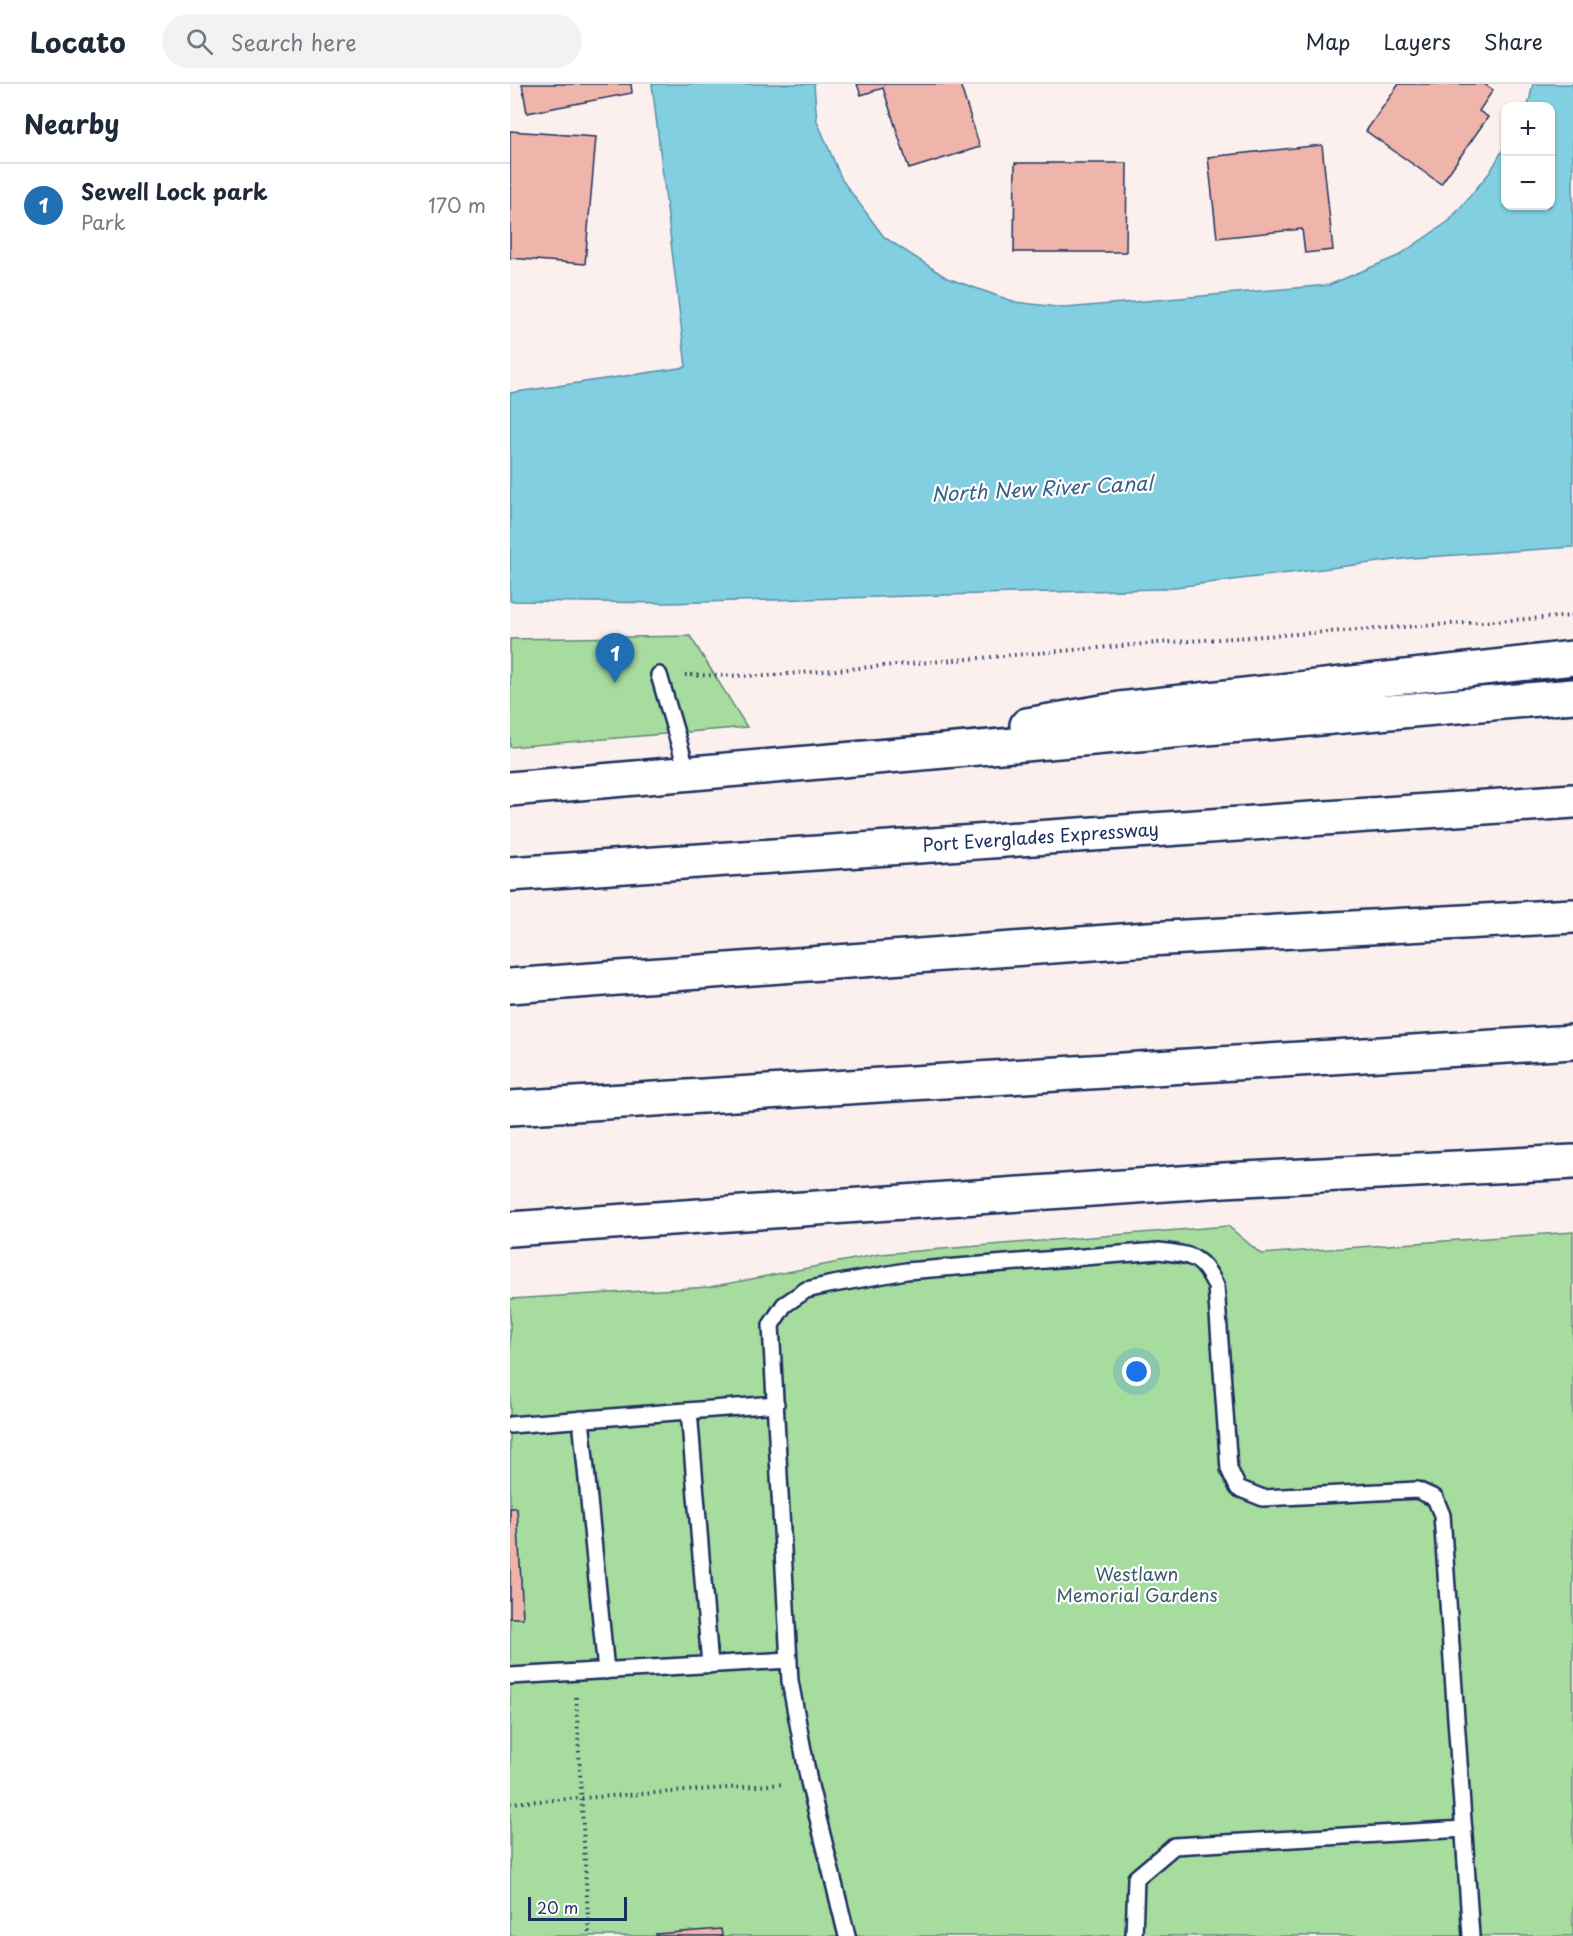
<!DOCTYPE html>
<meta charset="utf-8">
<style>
body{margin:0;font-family:"Playpen Sans",sans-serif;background:#f2f2f3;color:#1f2937}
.controls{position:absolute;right:18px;top:18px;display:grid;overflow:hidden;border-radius:12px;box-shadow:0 2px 4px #0004}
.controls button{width:54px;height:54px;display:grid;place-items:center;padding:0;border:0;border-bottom:2px solid #e0e1e3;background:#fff;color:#1f2937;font:30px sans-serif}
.scale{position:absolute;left:18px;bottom:15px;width:99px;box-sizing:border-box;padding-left:6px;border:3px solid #1b2f5e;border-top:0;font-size:16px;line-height:21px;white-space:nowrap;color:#1b2f5e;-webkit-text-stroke:4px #fff;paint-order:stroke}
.you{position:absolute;left:627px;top:1288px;width:21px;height:21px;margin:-15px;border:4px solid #fff;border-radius:50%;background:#1a73e8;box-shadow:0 0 0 9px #1a73e833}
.badge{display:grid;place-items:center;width:39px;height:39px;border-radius:50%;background:#1f6fb2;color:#fff;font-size:20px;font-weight:700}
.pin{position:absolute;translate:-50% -50px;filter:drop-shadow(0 2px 3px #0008)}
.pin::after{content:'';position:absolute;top:32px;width:21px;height:18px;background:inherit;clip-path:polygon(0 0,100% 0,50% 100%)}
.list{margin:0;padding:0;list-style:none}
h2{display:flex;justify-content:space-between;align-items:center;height:78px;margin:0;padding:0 24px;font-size:26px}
h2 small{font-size:20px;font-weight:400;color:#747a83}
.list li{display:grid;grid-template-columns:39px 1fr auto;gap:18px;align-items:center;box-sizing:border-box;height:84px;padding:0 24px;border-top:2px solid #e0e1e3}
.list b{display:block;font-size:22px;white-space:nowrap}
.list p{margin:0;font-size:20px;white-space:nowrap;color:#747a83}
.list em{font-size:20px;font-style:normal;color:#747a83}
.icon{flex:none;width:33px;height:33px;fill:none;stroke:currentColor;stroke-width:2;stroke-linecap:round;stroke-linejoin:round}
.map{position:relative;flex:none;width:1063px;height:1852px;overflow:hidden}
header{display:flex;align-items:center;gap:36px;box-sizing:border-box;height:84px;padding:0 30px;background:#fff;border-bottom:2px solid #e0e1e3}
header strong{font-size:28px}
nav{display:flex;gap:33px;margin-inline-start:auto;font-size:21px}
.search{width:420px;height:54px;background:#f2f2f3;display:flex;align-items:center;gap:15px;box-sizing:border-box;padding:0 21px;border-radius:33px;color:#747a83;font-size:22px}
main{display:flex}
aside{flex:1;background:#fff}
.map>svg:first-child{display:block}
</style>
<header>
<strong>Locato</strong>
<div class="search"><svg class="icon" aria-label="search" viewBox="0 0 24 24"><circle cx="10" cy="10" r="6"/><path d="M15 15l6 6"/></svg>Search here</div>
<nav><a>Map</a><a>Layers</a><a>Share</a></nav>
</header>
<main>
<aside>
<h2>Nearby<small></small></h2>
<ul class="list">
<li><span class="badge">1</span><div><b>Sewell Lock park</b><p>Park</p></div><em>170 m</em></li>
</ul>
</aside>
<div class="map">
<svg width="1063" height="1852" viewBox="0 0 1063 1852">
<rect width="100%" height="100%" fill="#fcf0ee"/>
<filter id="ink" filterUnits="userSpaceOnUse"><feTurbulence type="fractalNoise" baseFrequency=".0167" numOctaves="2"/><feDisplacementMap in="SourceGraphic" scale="12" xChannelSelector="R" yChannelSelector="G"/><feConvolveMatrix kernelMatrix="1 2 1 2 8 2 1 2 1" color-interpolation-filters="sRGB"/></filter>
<g filter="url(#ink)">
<!-- green -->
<path fill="#a7dc9f" stroke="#61867e" stroke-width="1.5" d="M180,552L237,643L0,663V555Z
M718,1142L751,1170L1063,1148V1852H0V1215L200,1203L370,1170Z"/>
<!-- water -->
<path fill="#81cfe0" stroke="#588fac" stroke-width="1.5" d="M142,0H304L307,37L332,96L374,153L437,194L505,218L555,224L819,201L888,172L939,137L980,88L995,62L996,122H1040V22H1018L1023,0H1063V463L902,474L649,505L159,519L0,517V309L176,283Z"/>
<!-- building -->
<path fill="#efb5ab" stroke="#1b2f5e" stroke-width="1.5" d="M12,0H121L122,9L17,29Z
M347,0H450L470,63L399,85L373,4L351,11Z
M889,0H974L983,6L969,27L978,33L931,100L856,47Z
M0,47L86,53L75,180L0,174Z
M812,61L823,166L795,169L792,145L707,154L698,73Z
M505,79H617L616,168H504Z
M0,1424H7L13,1534H0Z
M211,1845L212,1852H146V1850Z"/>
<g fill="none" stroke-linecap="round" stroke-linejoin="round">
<!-- service casing -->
<g stroke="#1b2f5e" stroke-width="20">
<path id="service" d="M149,591L178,690
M179,1327L200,1581
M71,1335L96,1587
M0,1341L266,1320
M0,1592L279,1576
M337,1852L299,1698L280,1597L261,1241L274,1221L296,1206L318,1201L396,1187L649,1167C681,1171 691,1171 706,1202L719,1385L728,1404L753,1414L907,1406L925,1414L932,1431L961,1852
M624,1852L626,1794L664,1762L954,1745"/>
</g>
<!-- primary casing -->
<g stroke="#1b2f5e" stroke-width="38">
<path id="primary" d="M517,641L610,625L1063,574
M0,705L1063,612
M0,1145L714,1096L1063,1078"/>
</g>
<!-- motorway casing -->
<g stroke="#1b2f5e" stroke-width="38">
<g id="motorway">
<path id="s1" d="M0,790L1063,717"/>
<path d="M0,902L638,855L1063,832"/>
<path d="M0,1024L1063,958"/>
</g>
</g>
<!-- path -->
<path stroke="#1b2f5e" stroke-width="4" stroke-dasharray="1.5 4.5" stroke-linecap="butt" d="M175,591L254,592L647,559L1063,532
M66,1613L79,1852
M0,1719L275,1700"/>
<!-- service -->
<use href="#service" stroke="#fff" stroke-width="15"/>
<!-- primary -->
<use href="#primary" stroke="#fff" stroke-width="33"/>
<!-- motorway -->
<use href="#motorway" stroke="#fff" stroke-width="33"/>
</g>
</g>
<g text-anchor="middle" stroke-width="4.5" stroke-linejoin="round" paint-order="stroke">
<!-- street labels -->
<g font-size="18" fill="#1b2f5e" stroke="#fff">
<text dy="6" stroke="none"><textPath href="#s1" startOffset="532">Port Everglades Expressway</textPath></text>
</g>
<!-- park labels -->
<g font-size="18" fill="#3e5a6e" stroke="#fff">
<text x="627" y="1497">Westlawn<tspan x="627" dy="21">Memorial Gardens</tspan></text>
</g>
<!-- water labels -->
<g font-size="20" font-style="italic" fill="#3a5f85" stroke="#fff">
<text transform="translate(532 405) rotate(-3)" y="7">North New River Canal</text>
</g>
</g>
</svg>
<div class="controls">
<button>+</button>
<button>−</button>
</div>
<div class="scale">20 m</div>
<div class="you"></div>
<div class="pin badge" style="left:105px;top:599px">1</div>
</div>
</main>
